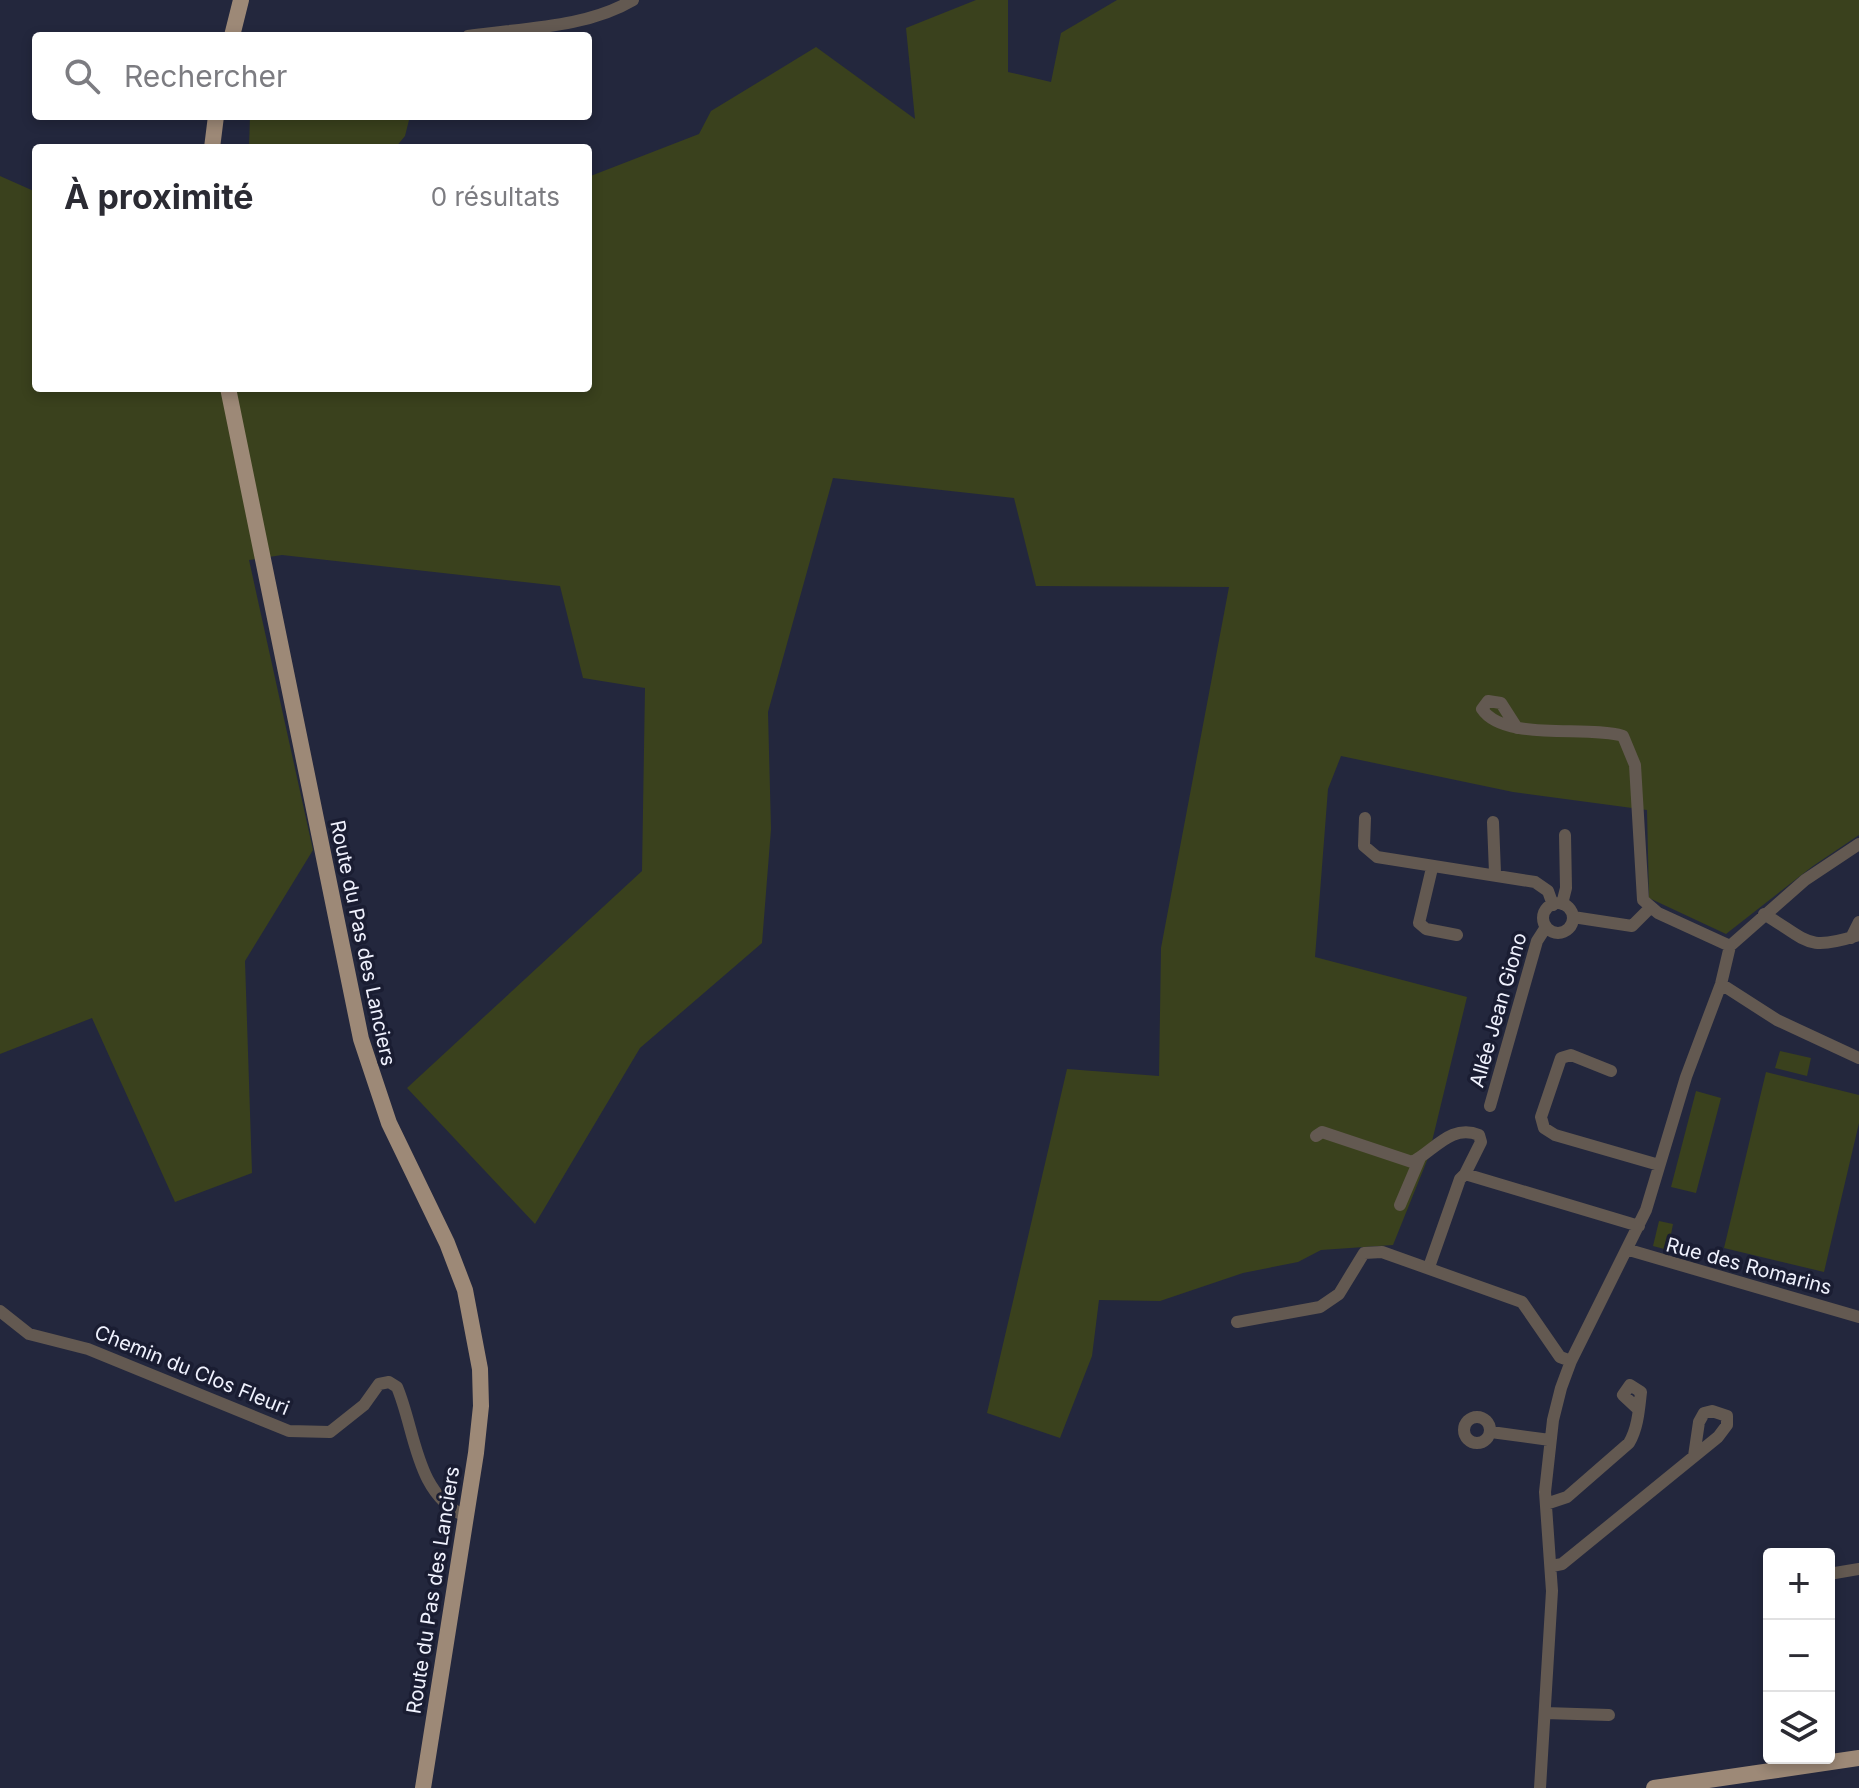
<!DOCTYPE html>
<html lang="fr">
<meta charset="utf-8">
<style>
body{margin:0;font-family:Inter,sans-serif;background:#f7f7f7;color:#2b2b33}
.controls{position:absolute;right:24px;bottom:24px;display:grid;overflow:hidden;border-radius:8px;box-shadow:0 4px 12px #0003}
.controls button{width:72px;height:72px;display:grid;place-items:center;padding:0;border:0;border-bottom:2px solid #e1e1e2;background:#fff;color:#2b2b33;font:40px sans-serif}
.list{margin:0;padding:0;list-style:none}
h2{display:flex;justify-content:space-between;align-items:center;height:104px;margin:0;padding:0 32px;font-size:34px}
h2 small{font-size:26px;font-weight:400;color:#7c7c81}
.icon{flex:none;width:44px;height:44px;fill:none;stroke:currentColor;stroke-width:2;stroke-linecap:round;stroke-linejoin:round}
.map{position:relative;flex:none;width:1859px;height:1788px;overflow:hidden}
.search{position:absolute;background:#fff;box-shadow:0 4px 12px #0003;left:32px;top:32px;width:560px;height:88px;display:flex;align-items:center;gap:20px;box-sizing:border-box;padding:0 28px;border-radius:8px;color:#7c7c81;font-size:30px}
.panel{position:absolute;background:#fff;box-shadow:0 4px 12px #0003;left:32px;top:144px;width:560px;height:248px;border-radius:8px}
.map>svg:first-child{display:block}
</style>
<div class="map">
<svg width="1859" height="1788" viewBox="0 0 1859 1788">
<rect width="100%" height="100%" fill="#23273d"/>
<!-- green -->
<path fill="#3a411d" d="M976,0H1008V72L1051,82L1061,33L1117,0H1859V835L1813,866L1726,934L1649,898L1647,810L1513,792L1341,756L1328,789L1315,957L1467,997L1428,1158L1393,1245L1321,1250L1298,1262L1243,1273L1160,1301L1099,1300L1092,1356L1060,1438L987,1413L1067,1069L1159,1076L1161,948L1229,587L1036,586L1014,498L833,478L768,712L771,829L762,943L640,1048L535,1224L407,1088L642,871L645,688L583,678L560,586L282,555L249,560L313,850L245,961L252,1173L175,1202L92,1018L0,1054V176L36,192V388H588V177L699,134L711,111L816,47L915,119L906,28Z
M250,116H410L405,136L395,148H249Z
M1780,1051L1811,1058L1807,1076L1775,1068Z
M1766,1072L1859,1095V1123L1824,1272L1724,1248Z
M1696,1091L1721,1098L1696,1193L1671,1187Z
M1659,1221L1673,1224L1668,1250L1653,1246Z"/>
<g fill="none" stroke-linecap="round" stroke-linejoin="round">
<!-- minor -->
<path stroke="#635951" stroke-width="12" d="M468,36C522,28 586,28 633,0
M1517,728L1501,703L1488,701L1482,709C1504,742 1587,725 1623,736L1635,765L1643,900L1658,913L1730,946
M1365,818L1364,846L1377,857L1535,882L1548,891L1553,905
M1493,822L1495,873
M1432,868L1419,923L1426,929L1457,935
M1543 918a15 15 0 1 1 30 0a15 15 0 1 1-30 0Z
M1562,904L1566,888L1565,835
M1764,914C1809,941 1806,952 1859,935
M1573,917L1632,926L1650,908
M1851,938L1859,922
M1721,984L1777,1020L1859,1058
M1611,1071L1571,1055L1561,1058L1541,1117L1544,1128L1555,1135L1659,1165
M1490,1106L1537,941L1546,927
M1316,1136L1322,1132L1412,1162C1433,1152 1451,1123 1479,1135L1481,1142L1465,1174
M1400,1205L1420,1158
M1629,1250L1859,1317
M1429,1267L1460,1179L1465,1174L1639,1226
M0,1311L29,1334L88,1349L289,1431L330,1432L364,1405L379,1384L389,1382L397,1387C416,1432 415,1493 465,1516
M1237,1322L1320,1307L1339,1294L1364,1253L1382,1252L1522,1302L1560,1357L1571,1361
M1464 1430a13 13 0 1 1 26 0a13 13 0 1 1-26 0Z
M1491,1432L1550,1440
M1546,1504L1567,1497L1629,1443C1638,1428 1639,1409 1641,1392L1630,1385L1623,1395L1638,1409
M1552,1566L1562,1564L1718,1437L1727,1425V1416L1712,1411L1704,1413L1699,1422L1694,1456
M1829,1574L1859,1569
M1545,1713L1609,1715
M1540,1788L1552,1591L1545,1492L1553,1420L1561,1388L1571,1361L1646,1210L1686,1077L1721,984L1730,946L1805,880L1859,844"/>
<!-- major -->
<path stroke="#9d8977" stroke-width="16" d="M232,36L241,0
M212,148L216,116
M228,388L361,1039L389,1123L447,1243L465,1290L480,1369L481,1406L476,1453L423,1788
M1654,1788L1859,1758"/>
</g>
<g text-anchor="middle" stroke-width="7" stroke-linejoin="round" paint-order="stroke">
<!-- street labels -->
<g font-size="20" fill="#f0f2fe" stroke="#1a1d32">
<text transform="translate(363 943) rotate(78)" y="7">Route du Pas des Lanciers</text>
<text transform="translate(1498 1010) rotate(-74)" y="7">Allée Jean Giono</text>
<text transform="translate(1749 1266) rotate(15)" y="7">Rue des Romarins</text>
<text transform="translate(192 1370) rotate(22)" y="7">Chemin du Clos Fleuri</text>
<text transform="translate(433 1590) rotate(-81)" y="7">Route du Pas des Lanciers</text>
</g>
</g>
</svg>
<div class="controls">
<button>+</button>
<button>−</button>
<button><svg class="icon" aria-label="layers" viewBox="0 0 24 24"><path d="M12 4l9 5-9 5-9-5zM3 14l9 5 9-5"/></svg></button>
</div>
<div class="search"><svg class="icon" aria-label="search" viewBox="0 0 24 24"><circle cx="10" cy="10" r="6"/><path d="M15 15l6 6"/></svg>Rechercher</div>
<section class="panel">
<h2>À proximité<small>0 résultats</small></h2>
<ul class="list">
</ul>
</section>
</div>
